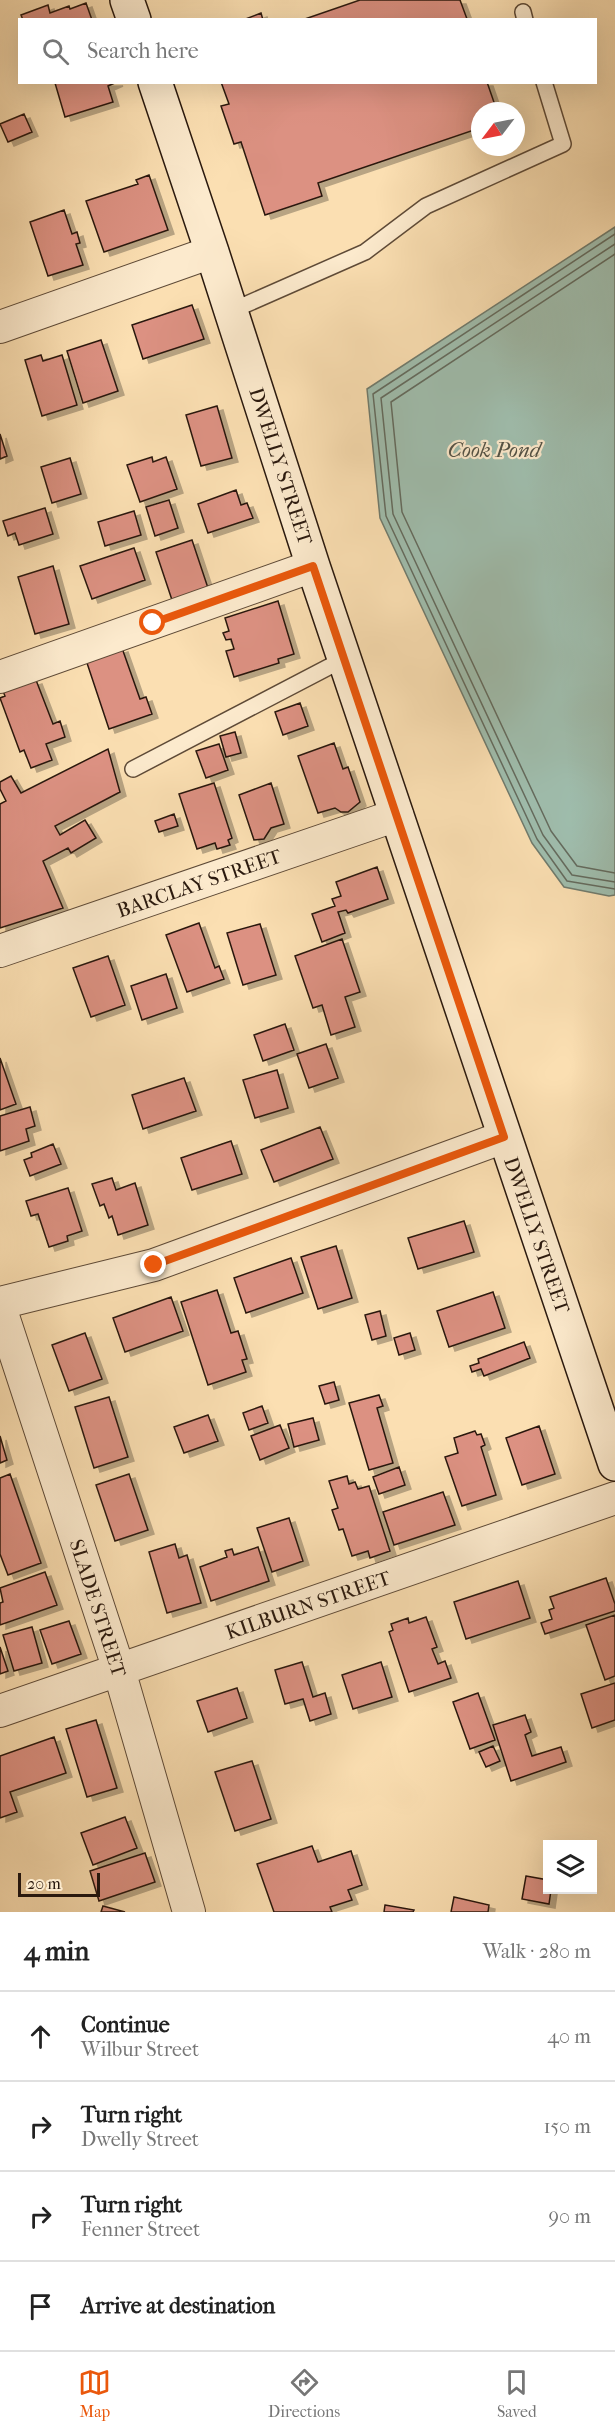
<!DOCTYPE html>
<meta charset="utf-8">
<style>
body{margin:0;font-family:"IM FELL French Canon",serif;background:#f2f2f2;color:#222}
.controls{position:absolute;right:18px;bottom:18px;display:grid;overflow:hidden;border-radius:0px;box-shadow:0 6px 24px #0002}
.controls button{width:54px;height:54px;display:grid;place-items:center;padding:0;border:0;border-bottom:2px solid #e0e0e0;background:#fff;color:#222;font:30px sans-serif}
.compass{position:absolute;left:471px;top:102px;width:54px;height:54px;border-radius:50%;background:#fff;box-shadow:0 6px 24px #0002;rotate:238deg}
.scale{position:absolute;left:18px;bottom:15px;width:82px;box-sizing:border-box;padding-left:6px;border:3px solid #2a190e;border-top:0;font-size:16px;line-height:21px;white-space:nowrap;color:#2a190e;-webkit-text-stroke:4px #fceacd;paint-order:stroke}
.stop{position:absolute;width:18px;height:18px;margin:-14px;border:4px solid #ea580c;border-radius:50%;background:#fff}
.stop.end{background:#ea580c;border-color:#fff;box-shadow:0 2px 6px #0008}
.list{margin:0;padding:0;list-style:none}
h2{display:flex;justify-content:space-between;align-items:center;height:78px;margin:0;padding:0 24px;font-size:26px}
h2 small{font-size:20px;font-weight:400;color:#767676}
.list li{display:grid;grid-template-columns:39px 1fr auto;gap:18px;align-items:center;box-sizing:border-box;height:90px;padding:0 24px;border-top:2px solid #e0e0e0}
.list b{display:block;font-size:22px;white-space:nowrap}
.list p{margin:0;font-size:20px;white-space:nowrap;color:#767676}
.list em{font-size:20px;font-style:normal;color:#767676}
.icon{flex:none;width:33px;height:33px;fill:none;stroke:currentColor;stroke-width:2;stroke-linecap:round;stroke-linejoin:round}
.map{position:relative;flex:none;width:615px;height:1912px;overflow:hidden}
.search{position:absolute;background:#fff;box-shadow:0 6px 24px #0002;left:18px;right:18px;top:18px;height:66px;display:flex;align-items:center;gap:15px;box-sizing:border-box;padding:0 21px;border-radius:0px;color:#767676;font-size:22px}
.sheet{height:438px;background:#fff}
nav{display:flex;justify-content:space-around;align-items:center;box-sizing:border-box;height:84px;border-top:2px solid #e0e0e0;background:#fff;font-size:16px;color:#767676}
nav a{display:grid;justify-items:center;gap:3px}
nav .on{color:#ea580c}
.map>svg:first-child{display:block}
</style>
<div class="map">
<svg width="615" height="1912" viewBox="0 0 615 1912">
<defs>
<filter id="shadow"><feDropShadow dx="6" dy="4" stdDeviation="0" flood-color="#0004"/></filter>
</defs>
<rect width="100%" height="100%" fill="#fbdfb2"/>
<filter id="stains"><feTurbulence type="fractalNoise" baseFrequency=".00333" numOctaves="4"/><feColorMatrix values="0 0 0 0 .2 0 0 0 0 .09 0 0 0 0 .02 0 0 0 .5 -.17"/></filter>
<radialGradient id="worn" r=".72"><stop offset=".6" stop-color="#630" stop-opacity="0"/><stop offset="1" stop-color="#630" stop-opacity=".3"/></radialGradient>
<!-- water -->
<path fill="#9fbdad" stroke="#707b6d" stroke-width="1.5" d="M615,227V895L609,896L564,887L532,843L380,518L367,389Z"/>
<g fill="none" stroke-linecap="round" stroke-linejoin="round">
<!-- shore -->
<path stroke="#646b5e" stroke-width="1.5" d="M615,234L373,394L386,516L537,839L567,881L615,889
M615,244L381,398L393,514L543,835L572,875L615,882
M615,254L391,402L402,512L551,831L577,866L615,873"/>
</g>
<!-- building -->
<path fill="#dc9182" stroke="#2a190e" stroke-width="1.5" filter="url(#shadow)" d="M360,0H460L467,19L302,20Z
M86,3L92,20H23L21,15L48,5L50,13L69,6L70,9Z
M261,13L263,20H243Z
M117,82L108,86L113,102L65,117L55,83Z
M221,82H487L497,111H480V128L318,183L322,196L265,215L241,142L234,144L221,106L229,104Z
M24,114L32,132L8,142L0,124Z
M149,175L168,230L104,252L86,201L138,184L136,180Z
M64,210L72,234L77,232L80,243L76,244L83,265L48,276L30,222Z
M192,305L204,339L143,359L132,325Z
M101,340L118,391L83,403L67,351Z
M41,355L43,361L62,355L77,405L42,416L25,360Z
M217,406L232,458L201,466L186,415Z
M0,434L7,456L0,459Z
M152,457L153,462L166,457L177,489L140,502L127,465Z
M70,458L81,494L52,503L41,467Z
M236,490L241,505L247,503L253,518L208,533L198,504Z
M169,500L178,528L155,536L146,507Z
M45,508L53,534L19,545L15,533L8,536L3,521Z
M134,511L141,535L105,546L98,522Z
M192,540L209,591L173,603L156,552Z
M134,548L145,580L92,599L80,566Z
M53,566L69,624L35,634L18,577Z
M278,601L294,654L278,659L279,663L234,677L226,651L234,649L231,639L226,640L223,633L229,631L225,618Z
M122,648L140,699L146,697L152,714L109,729L86,660Z
M36,680L53,724L60,721L65,737L46,744L52,760L31,768L24,750L20,752L0,698L5,696L3,691Z
M300,703L308,726L283,735L275,712Z
M235,732L241,753L226,757L220,736Z
M334,743L343,769L348,767L360,802L348,812H341L335,808L318,813L298,756Z
M219,744L228,770L206,778L196,751Z
M108,749L120,792L55,826L60,835L85,820L96,838L71,853L68,848L43,861L63,908L0,928V804L6,801L0,789V782L11,776L21,793Z
M214,783L232,838L228,840L230,845L217,849L215,843L197,849L179,794Z
M271,783L284,824L271,828L264,839L254,840L239,795Z
M174,814L178,826L159,832L155,821Z
M377,867L388,899L348,913L346,910L338,912L345,933L322,942L312,914L335,906L332,899L341,896L336,882Z
M199,923L215,968L219,966L224,979L187,992L166,935Z
M260,924L276,975L243,985L227,933Z
M342,939L360,992L345,997L355,1027L331,1035L322,1005L313,1008L295,956Z
M108,956L125,1005L91,1017L73,968Z
M166,974L177,1008L142,1020L131,986Z
M285,1024L294,1050L263,1061L254,1035Z
M326,1044L338,1078L309,1088L297,1054Z
M0,1058L16,1104L0,1110Z
M277,1070L288,1108L255,1118L243,1080Z
M184,1078L196,1111L143,1129L132,1095Z
M30,1107L35,1126L26,1129L29,1141L0,1151V1116Z
M320,1127L333,1159L274,1182L261,1150Z
M231,1141L242,1174L192,1190L181,1158Z
M53,1144L61,1164L30,1176L24,1160L32,1157L31,1153Z
M112,1178L116,1190L135,1183L148,1225L118,1235L112,1216L109,1218L104,1204L100,1206L92,1184Z
M68,1188L82,1231L67,1236L68,1241L49,1247L38,1214L31,1216L26,1201Z
M464,1221L474,1252L418,1269L408,1238Z
M336,1246L352,1298L318,1309L301,1257Z
M291,1258L303,1293L246,1313L234,1278Z
M217,1290L231,1333L238,1331L247,1359L242,1360L246,1372L208,1385L181,1302Z
M493,1292L505,1328L449,1347L437,1311Z
M171,1297L183,1331L125,1352L113,1318Z
M380,1311L386,1336L372,1340L365,1315Z
M85,1333L102,1379L69,1391L52,1345Z
M410,1333L415,1350L399,1355L394,1338Z
M524,1342L530,1358L484,1376L481,1369L472,1372L470,1366L479,1363L478,1359Z
M334,1382L339,1400L325,1404L319,1386Z
M379,1395L383,1406L377,1408L393,1463L369,1470L349,1403Z
M109,1397L128,1457L94,1468L75,1407Z
M262,1406L268,1423L249,1430L243,1413Z
M208,1415L218,1441L184,1453L174,1427Z
M313,1418L319,1440L294,1447L288,1424Z
M280,1425L289,1448L260,1460L251,1436Z
M539,1426L555,1474L522,1485L506,1438Z
M475,1431L477,1435L481,1434L485,1445L481,1447L496,1495L462,1506L445,1457L458,1453L454,1438Z
M0,1436L7,1460L0,1463Z
M399,1467L405,1485L379,1494L373,1477Z
M10,1474L41,1563L8,1575L0,1554V1478Z
M129,1474L148,1530L115,1541L96,1485Z
M347,1476L349,1484L355,1482L358,1489L369,1486L390,1551L370,1558L368,1551L352,1556L343,1529L339,1530L332,1510L338,1508L329,1481Z
M443,1492L455,1525L394,1545L383,1512Z
M289,1518L303,1561L272,1572L257,1528Z
M175,1544L179,1558L187,1555L201,1603L167,1613L149,1552Z
M258,1547L269,1581L211,1601L200,1567L227,1557L225,1551L232,1549L234,1555Z
M45,1572L57,1605L0,1625V1603L3,1602L0,1588Z
M606,1578L615,1604V1611L545,1634L541,1623L552,1619L549,1610L554,1608L550,1597Z
M518,1581L530,1618L466,1639L454,1602Z
M615,1615V1676L605,1680L586,1625Z
M426,1617L437,1647L432,1649L438,1664L445,1661L451,1678L409,1692L389,1632L393,1630L391,1624L408,1618L409,1623Z
M69,1621L81,1654L52,1664L40,1630Z
M32,1627L42,1663L14,1671L3,1635Z
M0,1647L8,1671L0,1674Z
M302,1662L313,1697L325,1693L331,1714L310,1721L303,1699L285,1704L275,1670Z
M381,1662L392,1697L353,1709L342,1675Z
M615,1683V1720L592,1728L581,1694Z
M237,1688L247,1718L208,1732L197,1701Z
M478,1693L495,1740L470,1749L453,1702Z
M525,1715L531,1732L525,1735L532,1756L561,1747L566,1762L511,1781L493,1725Z
M96,1720L117,1788L87,1797L66,1729Z
M54,1737L66,1773L10,1792L17,1812L0,1818V1756Z
M493,1746L500,1761L486,1767L479,1752Z
M252,1761L271,1819L235,1831L215,1772Z
M125,1817L137,1848L93,1865L81,1833Z
M312,1846L318,1862L351,1851L362,1885L348,1890L352,1900L330,1907L332,1912H274L257,1864Z
M145,1853L155,1882L99,1901L90,1871Z
M526,1876L548,1880V1890H551L549,1904L522,1899Z
M454,1897L489,1905L488,1912H451Z
M385,1905L414,1910L413,1912H384Z
M103,1906L125,1912H101Z"/>
<g fill="none" stroke-linecap="round" stroke-linejoin="round">
<!-- service casing -->
<g stroke="#5e4a37" stroke-width="18">
<path id="service" d="M523,12L525,20
M231,311L365,252L426,206L563,144L544,82
M133,769L344,659"/>
</g>
<!-- minor casing -->
<g stroke="#5e4a37" stroke-width="34">
<path id="minor" d="M0,327L212,252
M0,677L313,566
M0,951L397,815
M0,1303L154,1265L504,1137
M0,1307L119,1670L189,1912
M0,1711L615,1498"/>
</g>
<!-- secondary casing -->
<g stroke="#2a190e" stroke-width="36">
<path id="secondary" d="M127,0L134,20
M155,82L212,252L313,566L615,1464"/>
</g>
<!-- service -->
<use href="#service" stroke="#fceacd" stroke-width="15"/>
<!-- minor -->
<use href="#minor" stroke="#fceacd" stroke-width="32"/>
<!-- secondary -->
<use href="#secondary" stroke="#fceacd" stroke-width="33"/>
</g>
<g fill="none" stroke-linecap="round" stroke-linejoin="round">
<!-- route -->
<path stroke="#ea580c" stroke-width="8" d="M153,623L313,566L504,1137L154,1265"/>
</g>
<g text-anchor="middle" stroke-width="4.5" stroke-linejoin="round" paint-order="stroke">
<!-- street labels -->
<g font-size="20" fill="#2a190e" stroke="#fceacd">
<text transform="translate(281 466) rotate(72)" y="7">DWELLY STREET</text>
<text transform="translate(199 883) rotate(-19)" y="7">BARCLAY STREET</text>
<text transform="translate(537 1235) rotate(71)" y="7">DWELLY STREET</text>
<text transform="translate(308 1605) rotate(-19)" y="7">KILBURN STREET</text>
<text transform="translate(98 1608) rotate(72)" y="7">SLADE STREET</text>
</g>
<!-- water labels -->
<g font-size="21" font-style="italic" fill="#535246" stroke="#fceacd">
<text x="494" y="457">Cook Pond</text>
</g>
</g>
<rect width="100%" height="100%" filter="url(#stains)"/>
<rect width="100%" height="100%" fill="url(#worn)"/>
</svg>
<div class="controls">
<button><svg class="icon" aria-label="layers" viewBox="0 0 24 24"><path d="M12 4l9 5-9 5-9-5zM3 14l9 5 9-5"/></svg></button>
</div>
<svg class="compass" viewBox="-18 -18 36 36"><path d="M0-13l5 13h-10z" fill="#e53935"/><path d="M0 13l5-13h-10z" fill="#767676"/></svg>
<div class="scale">20 m</div>
<div class="stop" style="left:153px;top:623px"></div>
<div class="stop end" style="left:154px;top:1265px"></div>
<div class="search"><svg class="icon" aria-label="search" viewBox="0 0 24 24"><circle cx="10" cy="10" r="6"/><path d="M15 15l6 6"/></svg>Search here</div>
</div>
<section class="sheet">
<h2>4 min<small>Walk · 280 m</small></h2>
<ul class="list">
<li><svg class="icon" aria-label="ahead" viewBox="0 0 24 24"><path d="M12 20V5M6 11l6-6 6 6"/></svg><div><b>Continue</b><p>Wilbur Street</p></div><em>40 m</em></li>
<li><svg class="icon" aria-label="right" viewBox="0 0 24 24"><path d="M7 20v-9h11M14 6l5 5-5 5"/></svg><div><b>Turn right</b><p>Dwelly Street</p></div><em>150 m</em></li>
<li><svg class="icon" aria-label="right" viewBox="0 0 24 24"><path d="M7 20v-9h11M14 6l5 5-5 5"/></svg><div><b>Turn right</b><p>Fenner Street</p></div><em>90 m</em></li>
<li><svg class="icon" aria-label="arrive" viewBox="0 0 24 24"><path d="M6 21V4h12l-3 4 3 4H6"/></svg><div><b>Arrive at destination</b></div></li>
</ul>
</section>
<nav>
<a class="on"><svg class="icon" aria-label="map" viewBox="0 0 24 24"><path d="M3 6l6-2 6 2 6-2v14l-6 2-6-2-6 2zM9 4v14M15 6v14"/></svg>Map</a>
<a><svg class="icon" aria-label="directions" viewBox="0 0 24 24"><path d="M12 3l9 9-9 9-9-9zM9 14v-3h6M13 9l2 2-2 2"/></svg>Directions</a>
<a><svg class="icon" aria-label="saved" viewBox="0 0 24 24"><path d="M7 4h10v16l-5-4-5 4z"/></svg>Saved</a>
</nav>
